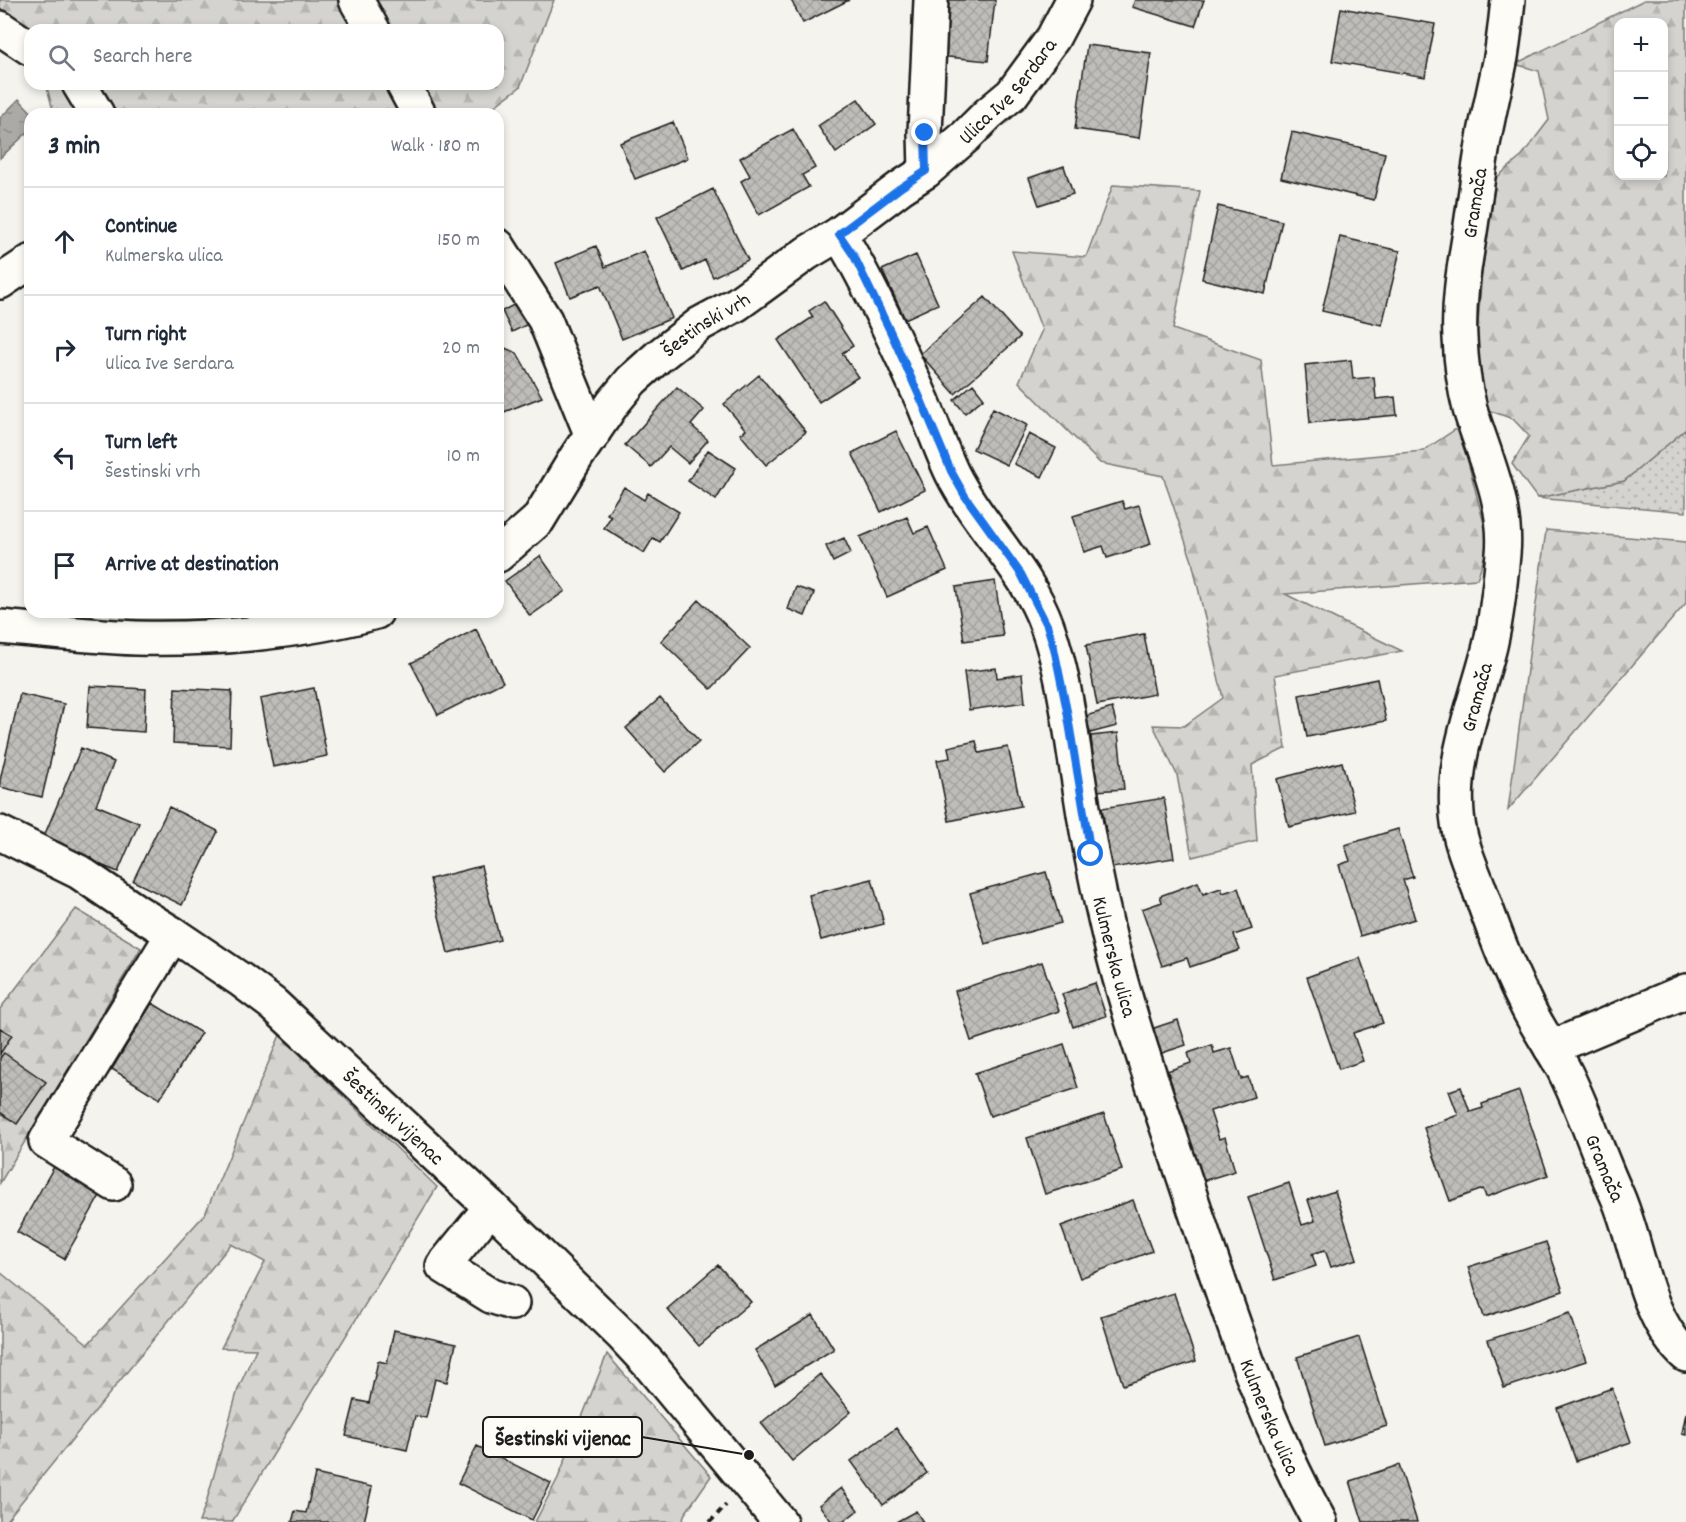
<!DOCTYPE html>
<meta charset="utf-8">
<style>
body{margin:0;font-family:Dekko,sans-serif;background:#f2f2f3;color:#1f2937}
.controls{position:absolute;right:18px;top:18px;display:grid;overflow:hidden;border-radius:12px;box-shadow:0 3px 9px #0003}
.controls button{width:54px;height:54px;display:grid;place-items:center;padding:0;border:0;border-bottom:2px solid #e0e1e3;background:#fff;color:#1f2937;font:30px sans-serif}
.stop{position:absolute;width:18px;height:18px;margin:-14px;border:4px solid #1a73e8;border-radius:50%;background:#fff}
.stop.end{background:#1a73e8;border-color:#fff;box-shadow:0 2px 6px #0008}
.list{margin:0;padding:0;list-style:none}
h2{display:flex;justify-content:space-between;align-items:center;height:78px;margin:0;padding:0 24px;font-size:26px}
h2 small{font-size:20px;font-weight:400;color:#747a83}
.list li{display:grid;grid-template-columns:39px 1fr auto;gap:18px;align-items:center;box-sizing:border-box;height:108px;padding:0 24px;border-top:2px solid #e0e1e3}
.list b{display:block;font-size:22px;white-space:nowrap}
.list p{margin:0;font-size:20px;white-space:nowrap;color:#747a83}
.list em{font-size:20px;font-style:normal;color:#747a83}
.icon{flex:none;width:33px;height:33px;fill:none;stroke:currentColor;stroke-width:2;stroke-linecap:round;stroke-linejoin:round}
.map{position:relative;flex:none;width:1686px;height:1522px;overflow:hidden}
.search{position:absolute;background:#fff;box-shadow:0 3px 9px #0003;left:24px;top:24px;width:480px;height:66px;display:flex;align-items:center;gap:15px;box-sizing:border-box;padding:0 21px;border-radius:18px;color:#747a83;font-size:22px}
.panel{position:absolute;background:#fff;box-shadow:0 3px 9px #0003;left:24px;top:108px;width:480px;height:510px;border-radius:18px}
.map>svg:first-child{display:block}
</style>
<div class="map">
<svg width="1686" height="1522" viewBox="0 0 1686 1522">
<defs>
<pattern id="grass-dots" width="8" height="8" patternUnits="userSpaceOnUse" patternTransform="scale(1.5)"><rect width="8" height="8" fill="#d4d3cf"/><path d="M2 2h.1M6 6h.1" fill="none" stroke="#b5b5b1" stroke-width="1.8" stroke-linecap="round"/></pattern>
<pattern id="forest-firs" width="22" height="20" patternUnits="userSpaceOnUse" patternTransform="scale(1.5)"><rect width="22" height="20" fill="#d4d3cf"/><path d="M5 1l3.5 6h-7zM16 11l3.5 6h-7z" fill="#b5b5b1"/></pattern>
<pattern id="water-ripples" width="26" height="14" patternUnits="userSpaceOnUse" patternTransform="scale(1.5)"><rect width="26" height="14" fill="#abaaa6"/><path d="M2 4q2-2 4 0t4 0M15 11q2-2 4 0t4 0" fill="none" stroke="#8a8a86"/></pattern>
<pattern id="building-cross-hatch" width="8" height="8" patternUnits="userSpaceOnUse" patternTransform="scale(1.5)"><rect width="8" height="8" fill="#bebdba"/><path d="M0 0l8 8M0 8l8-8" fill="none" stroke="#a3a29f"/></pattern>
</defs>
<rect width="100%" height="100%" fill="#f4f3ee"/>
<filter id="ink" filterUnits="userSpaceOnUse"><feTurbulence type="fractalNoise" baseFrequency=".0167" numOctaves="2"/><feDisplacementMap in="SourceGraphic" scale="12" xChannelSelector="R" yChannelSelector="G"/><feConvolveMatrix kernelMatrix="1 2 1 2 8 2 1 2 1" color-interpolation-filters="sRGB"/></filter>
<g filter="url(#ink)">
<!-- grass -->
<path fill="url(#grass-dots)" stroke="#787876" stroke-width="1.5" d="M1686,429V512L1537,498L1624,481Z"/>
<!-- forest -->
<path fill="url(#forest-firs)" stroke="#787876" stroke-width="1.5" fill-rule="evenodd" d="M0,0H554L520,87L484,114H54L46,84H498V30H30L0,21Z
M1644,0H1686V429L1624,481L1537,498L1512,464L1529,436L1513,419L1485,409L1476,351L1482,271L1496,178L1520,158L1549,120L1539,71L1515,64ZM1618,22H1664V176H1618Z
M1113,185L1200,191L1173,329L1261,360L1273,465L1423,451L1459,427L1489,543L1477,579L1285,594L1402,651L1275,675L1286,748L1252,765L1257,841L1192,857L1177,775L1153,725L1184,726L1223,698L1192,561L1163,476L1100,463L1019,382L1042,330L1012,251L1086,257Z
M1546,530L1686,542V603L1508,810Z
M76,909L141,948L0,1183V1009Z
M280,1035L437,1187L232,1522H199L206,1503L238,1389L256,1349L221,1348L265,1262L231,1244L5,1522H0V1272L88,1344L205,1214Z
M607,1354L711,1476L684,1515L683,1522H535L558,1478Z"/>
<!-- water -->
<path fill="url(#water-ripples)" stroke="#72716f" stroke-width="1.5" d="M19,99L33,114H30V130L0,158V118Z"/>
<!-- building -->
<path fill="url(#building-cross-hatch)" stroke="#1c1c1c" stroke-width="1.5" d="M791,0H849L803,23Z
M944,0H995L988,61L938,56Z
M1135,0H1204L1195,26L1132,7Z
M1341,8L1435,24L1425,77L1332,61Z
M1087,45L1151,53L1139,138L1075,129Z
M858,99L876,124L836,153L818,126Z
M673,122L688,158L635,179L620,143Z
M793,129L815,168L802,175L809,187L759,215L741,181L750,176L740,158Z
M1292,132L1385,153L1374,200L1281,178Z
M1064,166L1073,194L1039,205L1029,178Z
M713,189L748,260L713,277L705,260L683,271L657,217Z
M1218,206L1282,221L1265,294L1202,279Z
M1340,237L1400,251L1382,325L1322,311Z
M596,246L605,267L644,251L672,318L622,339L600,285L570,297L556,263Z
M916,255L938,304L905,319L882,270Z
M985,297L1020,337L955,394L920,354Z
M824,301L853,346L842,353L858,377L819,402L778,340L813,317L809,311Z
M519,302L530,323L512,332L502,311Z
M505,348L517,353L542,397L504,412L498,402V352Z
M1351,360L1353,379L1374,377L1376,399L1395,397L1397,415L1310,423L1305,365Z
M759,375L806,432L766,465L740,434L746,430L724,404Z
M973,384L984,398L965,413L954,400Z
M677,387L704,410L691,425L708,440L688,463L669,447L651,467L625,445Z
M993,408L1027,425L1007,465L973,449Z
M896,431L925,490L881,512L852,453Z
M1029,434L1056,448L1042,477L1014,464Z
M708,450L736,468L716,500L688,481Z
M624,487L644,500L648,493L679,512L660,542L653,538L644,553L604,528L611,516L607,514Z
M1122,501L1125,509L1139,505L1151,544L1107,558L1103,546L1084,552L1073,516Z
M907,517L914,533L928,527L947,570L887,597L860,537Z
M844,538L851,553L833,562L826,546Z
M540,556L565,591L530,616L505,581Z
M995,581L1003,636L964,641L956,587Z
M796,587L814,593L805,616L788,609Z
M699,600L750,648L711,689L661,641Z
M476,629L503,682L438,715L411,663Z
M1144,634L1155,694L1097,705L1086,645Z
M996,668L997,678L1022,674L1025,702L969,710L964,672Z
M1377,679L1386,721L1307,737L1299,695Z
M90,686L146,689L144,732L87,728Z
M175,688L232,691L230,746L173,743Z
M314,688L327,756L273,767L260,699Z
M20,694L64,704L42,797L0,787V780Z
M660,698L699,741L665,772L626,728Z
M1112,708L1117,726L1090,733L1086,716Z
M1118,733L1124,789L1096,791L1091,736Z
M976,741L979,753L1008,747L1021,806L949,821L937,760L950,758L948,747Z
M81,748L114,762L96,805L139,823L118,872L42,841Z
M1342,762L1355,811L1289,827L1277,779Z
M1164,798L1174,858L1112,868L1102,808Z
M169,807L218,831L182,905L133,881Z
M1398,829L1413,877L1403,880L1415,919L1360,936L1339,865L1350,861L1345,845Z
M481,866L500,940L448,953L430,879Z
M1046,872L1061,923L985,944L970,893Z
M872,879L884,924L821,940L809,895Z
M1198,882L1203,894L1221,888L1223,893L1238,888L1252,929L1234,935L1240,950L1190,967L1187,958L1162,966L1142,909L1162,902L1160,896Z
M1360,958L1383,1023L1353,1033L1363,1061L1339,1069L1307,977Z
M1042,962L1059,1011L971,1041L955,991Z
M1095,983L1106,1016L1073,1027L1062,994Z
M152,1003L201,1033L160,1099L112,1069Z
M1178,1020L1186,1045L1159,1054L1151,1029Z
M0,1028L12,1035L0,1054Z
M1064,1044L1078,1088L990,1116L975,1073Z
M1212,1045L1214,1053L1231,1048L1241,1079L1248,1077L1254,1097L1210,1111L1219,1139L1225,1137L1235,1171L1199,1182L1164,1072L1191,1063L1188,1053Z
M4,1053L46,1082L17,1124L0,1112V1058Z
M1461,1087L1470,1112L1483,1108L1482,1104L1519,1091L1548,1175L1486,1197L1483,1189L1450,1201L1424,1128L1458,1115L1449,1091Z
M1104,1114L1122,1170L1045,1194L1027,1138Z
M55,1165L102,1192L64,1259L17,1232Z
M1289,1183L1302,1225L1315,1221L1308,1200L1335,1191L1357,1259L1331,1267L1325,1250L1312,1254L1316,1266L1275,1280L1248,1197Z
M1133,1200L1152,1251L1080,1278L1061,1226Z
M1546,1242L1563,1291L1484,1317L1468,1267Z
M718,1265L751,1302L699,1346L667,1309Z
M1174,1293L1196,1361L1123,1385L1101,1316Z
M1570,1313L1586,1361L1504,1388L1488,1340Z
M813,1315L834,1349L775,1385L755,1350Z
M394,1330L456,1344L447,1382L435,1379L426,1418L415,1416L407,1450L346,1436L355,1400L369,1403L378,1361L387,1363Z
M1359,1337L1387,1426L1325,1446L1297,1357Z
M820,1374L851,1412L792,1461L761,1423Z
M1612,1388L1631,1442L1576,1461L1557,1408Z
M1686,1413V1434L1682,1433Z
M896,1428L927,1473L883,1505L851,1461Z
M477,1446L551,1483L532,1520L458,1483Z
M1399,1465L1417,1522H1363L1350,1481Z
M315,1474L372,1487L364,1522H292L295,1511L306,1513Z
M841,1488L858,1510L843,1522H832L819,1505Z
M916,1511L923,1522H896Z"/>
<g fill="none" stroke-linecap="round" stroke-linejoin="round">
<!-- minor casing -->
<g stroke="#1c1c1c" stroke-width="38">
<g id="minor">
<path d="M356,0L373,30"/>
<path id="s1" d="M1508,0C1506,19 1504,38 1501,57C1496,82 1490,108 1485,133C1479,166 1475,199 1470,232C1464,268 1458,302 1460,338C1461,362 1464,386 1470,409C1484,456 1508,504 1503,554C1500,585 1497,616 1490,646C1475,707 1446,769 1460,834C1464,852 1472,870 1479,888C1492,926 1506,964 1524,1000C1535,1024 1550,1045 1563,1068C1584,1108 1597,1152 1616,1193C1639,1243 1643,1317 1686,1355"/>
<path d="M0,28L30,48"/>
<path d="M79,84L97,114"/>
<path d="M403,84L419,114"/>
<path d="M926,171L925,133L931,0"/>
<path id="s2" d="M839,234C857,262 871,291 885,320C898,347 911,375 923,402C933,426 941,450 952,473C979,527 1027,569 1047,626C1064,673 1070,727 1078,776C1086,831 1097,886 1110,940C1130,1023 1160,1105 1187,1186C1225,1300 1261,1416 1320,1522"/>
<path d="M498,246L545,320L592,436"/>
<path d="M0,282L30,262"/>
<path id="s3" d="M498,555L538,520L577,456L613,403L632,380L659,356L700,324L737,304L807,253L839,234L900,188L926,171L965,137L988,114L1012,94L1053,38L1073,0"/>
<path d="M0,627C45,631 91,636 136,638C212,640 303,632 376,612"/>
<path d="M1551,1048L1686,991"/>
<path d="M114,1184L46,1141L173,934"/>
<path d="M491,1207L443,1266L491,1296L512,1303"/>
</g>
</g>
<!-- major casing -->
<g stroke="#1c1c1c" stroke-width="38">
<g id="major">
<path id="s4" d="M0,833L79,872L139,913L173,934L241,980L273,1004L491,1207L623,1336L650,1365L780,1522"/>
</g>
</g>
<!-- path -->
<path stroke="#1c1c1c" stroke-width="4" stroke-dasharray="6 4.5" stroke-linecap="butt" d="M710,1522L726,1505"/>
<!-- minor -->
<use href="#minor" stroke="#fdfcf7" stroke-width="33"/>
<!-- major -->
<use href="#major" stroke="#fdfcf7" stroke-width="33"/>
</g>
</g>
<g fill="none" stroke-linecap="round" stroke-linejoin="round" filter="url(#ink)">
<!-- route -->
<path stroke="#1a73e8" stroke-width="8" d="M925,133L926,171L900,188L839,234L854,256L891,333L922,402L951,471L965,496L1021,574L1047,625L1054,648L1067,711L1091,854"/>
</g>
<g text-anchor="middle" stroke-width="5" stroke-linejoin="round" paint-order="stroke">
<!-- street labels -->
<g font-size="21" fill="#1c1c1c" stroke="#fdfcf7">
<text dy="7" stroke="none"><textPath href="#s3" startOffset="698">Ulica Ive Serdara</textPath></text>
<text transform="translate(1474 203) rotate(-81)" y="7">Gramača</text>
<text dy="7" stroke="none"><textPath href="#s3" startOffset="315">Šestinski vrh</textPath></text>
<text transform="translate(1476 697) rotate(-75)" y="7">Gramača</text>
<text dy="7" stroke="none"><textPath href="#s2" startOffset="783">Kulmerska ulica</textPath></text>
<text dy="7" stroke="none"><textPath href="#s4" startOffset="488">Šestinski vijenac</textPath></text>
<text dy="7" stroke="none"><textPath href="#s1" startOffset="1214">Gramača</textPath></text>
<text dy="7" stroke="none"><textPath href="#s2" startOffset="1269">Kulmerska ulica</textPath></text>
</g>
</g>
<!-- callouts -->
<path fill="none" stroke="#1c1c1c" stroke-width="2" d="M749 1455L642 1437"/>
<circle fill="#1c1c1c" stroke="#fdfcf7" stroke-width="2" cx="749" cy="1455" r="6"/>
<rect fill="#fdfcf7" stroke="#1c1c1c" stroke-width="2" x="483" y="1417" width="159" height="40" rx="6"/>
<g font-size="22" text-anchor="middle" font-weight="bold" fill="#1c1c1c">
<text x="563" y="1445">Šestinski vijenac</text>
</g>
</svg>
<div class="controls">
<button>+</button>
<button>−</button>
<button><svg class="icon" aria-label="locate" viewBox="0 0 24 24"><circle cx="12" cy="12" r="6"/><path d="M12 2v4M12 18v4M2 12h4M18 12h4"/></svg></button>
</div>
<div class="stop" style="left:1091px;top:854px"></div>
<div class="stop end" style="left:925px;top:133px"></div>
<div class="search"><svg class="icon" aria-label="search" viewBox="0 0 24 24"><circle cx="10" cy="10" r="6"/><path d="M15 15l6 6"/></svg>Search here</div>
<section class="panel">
<h2>3 min<small>Walk · 180 m</small></h2>
<ul class="list">
<li><svg class="icon" aria-label="ahead" viewBox="0 0 24 24"><path d="M12 20V5M6 11l6-6 6 6"/></svg><div><b>Continue</b><p>Kulmerska ulica</p></div><em>150 m</em></li>
<li><svg class="icon" aria-label="right" viewBox="0 0 24 24"><path d="M7 20v-9h11M14 6l5 5-5 5"/></svg><div><b>Turn right</b><p>Ulica Ive Serdara</p></div><em>20 m</em></li>
<li><svg class="icon" aria-label="left" viewBox="0 0 24 24"><path d="M17 20v-9H6M10 6l-5 5 5 5"/></svg><div><b>Turn left</b><p>Šestinski vrh</p></div><em>10 m</em></li>
<li><svg class="icon" aria-label="arrive" viewBox="0 0 24 24"><path d="M6 21V4h12l-3 4 3 4H6"/></svg><div><b>Arrive at destination</b></div></li>
</ul>
</section>
</div>
